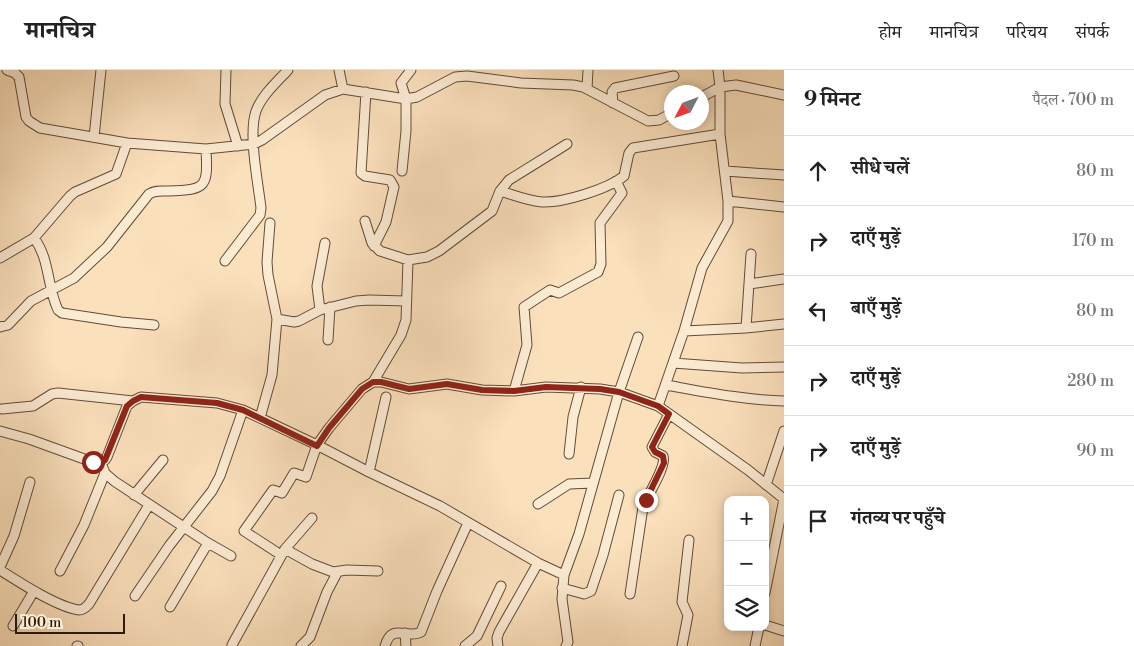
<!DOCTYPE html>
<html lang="hi">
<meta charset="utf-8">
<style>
body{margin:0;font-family:"Libre Bodoni","Noto Serif Devanagari",serif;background:#f6f6f6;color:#222}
.controls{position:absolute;right:15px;bottom:15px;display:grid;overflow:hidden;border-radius:10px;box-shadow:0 2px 8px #0003}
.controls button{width:45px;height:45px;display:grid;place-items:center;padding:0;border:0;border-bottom:1px solid #e0e0e0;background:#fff;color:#222;font:25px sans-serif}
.compass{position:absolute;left:664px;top:15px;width:45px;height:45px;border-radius:50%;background:#fff;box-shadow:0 2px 8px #0003;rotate:229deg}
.scale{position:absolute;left:15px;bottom:12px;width:110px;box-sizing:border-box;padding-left:5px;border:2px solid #2e1b0a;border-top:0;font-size:14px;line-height:18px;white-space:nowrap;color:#2e1b0a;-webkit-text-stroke:4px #fcebd3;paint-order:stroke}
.stop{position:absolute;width:15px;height:15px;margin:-11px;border:4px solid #8f2418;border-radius:50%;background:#fff}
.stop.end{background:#8f2418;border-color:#fff;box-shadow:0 1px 5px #0008}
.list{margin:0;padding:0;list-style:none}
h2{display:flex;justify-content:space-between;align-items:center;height:65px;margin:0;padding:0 20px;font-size:21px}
h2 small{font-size:16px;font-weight:400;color:#767676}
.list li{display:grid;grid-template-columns:32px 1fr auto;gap:15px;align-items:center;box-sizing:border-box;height:70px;padding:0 20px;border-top:1px solid #e0e0e0}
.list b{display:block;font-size:19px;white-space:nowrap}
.list em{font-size:16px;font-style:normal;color:#767676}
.icon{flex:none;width:28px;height:28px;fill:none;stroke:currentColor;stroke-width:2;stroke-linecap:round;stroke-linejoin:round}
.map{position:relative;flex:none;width:784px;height:576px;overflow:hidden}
header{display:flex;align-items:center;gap:30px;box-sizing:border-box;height:70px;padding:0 25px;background:#fff;border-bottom:1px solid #e0e0e0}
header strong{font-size:24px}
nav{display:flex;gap:28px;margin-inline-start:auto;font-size:18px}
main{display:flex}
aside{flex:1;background:#fff}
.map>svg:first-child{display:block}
</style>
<header>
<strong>मानचित्र</strong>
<nav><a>होम</a><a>मानचित्र</a><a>परिचय</a><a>संपर्क</a></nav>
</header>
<main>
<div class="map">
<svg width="784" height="576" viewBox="0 0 784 576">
<rect width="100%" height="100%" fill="#fbe0bc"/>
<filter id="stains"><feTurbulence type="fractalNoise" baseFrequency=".004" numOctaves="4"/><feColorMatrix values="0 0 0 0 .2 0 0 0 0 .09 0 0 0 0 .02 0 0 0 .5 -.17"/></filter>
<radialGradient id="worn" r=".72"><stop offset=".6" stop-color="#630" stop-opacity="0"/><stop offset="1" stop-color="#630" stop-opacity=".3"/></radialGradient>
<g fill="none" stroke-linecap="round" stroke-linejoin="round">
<!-- minor casing -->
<g stroke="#614c36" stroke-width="11">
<path id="minor" d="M7,0L15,3L19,7L26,47L29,51L40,58L127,73L206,79L254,74L262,70L325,25L343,19L406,29L417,27L455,7L467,6L521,13L573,15L583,17L648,51L659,50L672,43
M226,0L225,34L238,76
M339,0L343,19
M587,19L588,0
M366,22L361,103L365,106L390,110L394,117L386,152L374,176
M702,27L720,17L736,15L784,25
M613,33L612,22L615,18L674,6
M94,67L101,0
M402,101L406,61V29L401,13L411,0
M725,101L784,105
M500,121C514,125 528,131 542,132C563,133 608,119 624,106L629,83L633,78L720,64
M728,131L784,137
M365,151L372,173L380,181L408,190L427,187L439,181L492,141L500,121L509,110L567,74
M34,168C50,189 47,217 58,240L62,243L121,252L154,255
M0,188L34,168L70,126L75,122L116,104L127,73
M225,191L260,145L261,138C258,112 248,64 256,41C262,25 277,12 288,0
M749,214L784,209
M320,240L317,216L325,173
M277,249L294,252L299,251L320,240L356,231L369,230L406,231
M0,257L8,255L31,231L74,208L107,177L149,124C155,120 161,121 168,121C207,120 208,117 206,79
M746,258L751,184
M684,261L746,258L784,254
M328,270L330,237
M673,293L742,298L784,297
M373,312L401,265L406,250L408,190
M666,315C705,322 744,330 784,331
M514,321L527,275L524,237L550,220L559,223L598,202L601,194L600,153L622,123L616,111
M658,336L684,261L702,198L728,151V131L720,64V17L718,0
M2,339L33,336L52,324L58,323L133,331
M260,348L272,305L277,249L268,205L267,192L270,153
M0,361L29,369L98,394L105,390L107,387L127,336L133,331L141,327L217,333L243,340L317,375L329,358L362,319L373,312H381L409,319L447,314L482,320L514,321L546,317L600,319L619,322L658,336L748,400L784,429
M569,384L573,347L581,317
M101,393L105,403L114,411L208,473L231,486
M369,402L386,327
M766,415L784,361
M134,425L163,390
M538,434L569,414L593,413
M285,479L312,494L333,502L347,500L378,501
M281,485L244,461L273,420L282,423L294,403L306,407L317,375L369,402L440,436L538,493L564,505
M0,497L14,466L30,412
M0,500C19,512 57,537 79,540C84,540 86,537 89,534L149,435
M60,501L84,455L105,403
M562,518L584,524L591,521L603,485L619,425
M765,523L784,429
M630,524L643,437C647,426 667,396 663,386L655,382L652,377L669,344
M135,526L169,476L212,421L220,406L243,340
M170,537L208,473
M765,555L784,561
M13,556L34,521
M405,563L406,576
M232,575L285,479L312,448
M77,576H78
M301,576L310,567L327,522L337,503
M385,576C392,552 406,570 421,562L437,521L468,453
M465,576L477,566L501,516
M498,576L497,568L499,562L538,493
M566,576L568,572L562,529L564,505L579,464L619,322L638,267
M682,576L688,545L682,532L689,470
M755,576L759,557"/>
</g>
<!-- minor -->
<use href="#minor" stroke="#fcebd3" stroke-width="9"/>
</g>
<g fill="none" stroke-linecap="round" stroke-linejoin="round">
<!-- route -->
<path stroke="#8f2418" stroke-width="6" d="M93,392L101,393L105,390L127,336L133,331L141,327L217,333L243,340L317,376L329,358L362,319L373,312H381L409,319L447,314L482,320L514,321L546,317L600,319L619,322L658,336L669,344L652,377L655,382L663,386L664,393L646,430"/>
</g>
<rect width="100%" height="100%" filter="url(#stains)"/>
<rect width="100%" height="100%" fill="url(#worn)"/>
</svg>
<div class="controls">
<button>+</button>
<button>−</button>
<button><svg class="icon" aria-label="layers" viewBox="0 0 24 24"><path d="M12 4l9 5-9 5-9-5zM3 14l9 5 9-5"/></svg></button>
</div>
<svg class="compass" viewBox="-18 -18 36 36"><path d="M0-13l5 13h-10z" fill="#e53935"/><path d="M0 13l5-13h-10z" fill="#767676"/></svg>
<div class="scale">100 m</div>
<div class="stop" style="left:93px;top:392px"></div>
<div class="stop end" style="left:646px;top:430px"></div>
</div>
<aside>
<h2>9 मिनट<small>पैदल · 700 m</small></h2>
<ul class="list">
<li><svg class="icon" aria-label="ahead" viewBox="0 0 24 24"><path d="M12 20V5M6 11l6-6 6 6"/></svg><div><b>सीधे चलें</b></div><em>80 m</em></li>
<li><svg class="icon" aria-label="right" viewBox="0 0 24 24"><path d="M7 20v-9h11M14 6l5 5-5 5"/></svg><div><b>दाएँ मुड़ें</b></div><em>170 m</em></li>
<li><svg class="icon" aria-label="left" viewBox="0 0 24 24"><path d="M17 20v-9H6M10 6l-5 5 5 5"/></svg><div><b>बाएँ मुड़ें</b></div><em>80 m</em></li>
<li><svg class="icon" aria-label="right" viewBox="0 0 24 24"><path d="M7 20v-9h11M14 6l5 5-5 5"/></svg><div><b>दाएँ मुड़ें</b></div><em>280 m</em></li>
<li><svg class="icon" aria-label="right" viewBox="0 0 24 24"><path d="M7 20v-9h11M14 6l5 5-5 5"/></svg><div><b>दाएँ मुड़ें</b></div><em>90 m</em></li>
<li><svg class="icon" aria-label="arrive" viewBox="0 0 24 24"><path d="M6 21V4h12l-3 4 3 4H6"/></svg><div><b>गंतव्य पर पहुँचे</b></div></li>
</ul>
</aside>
</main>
